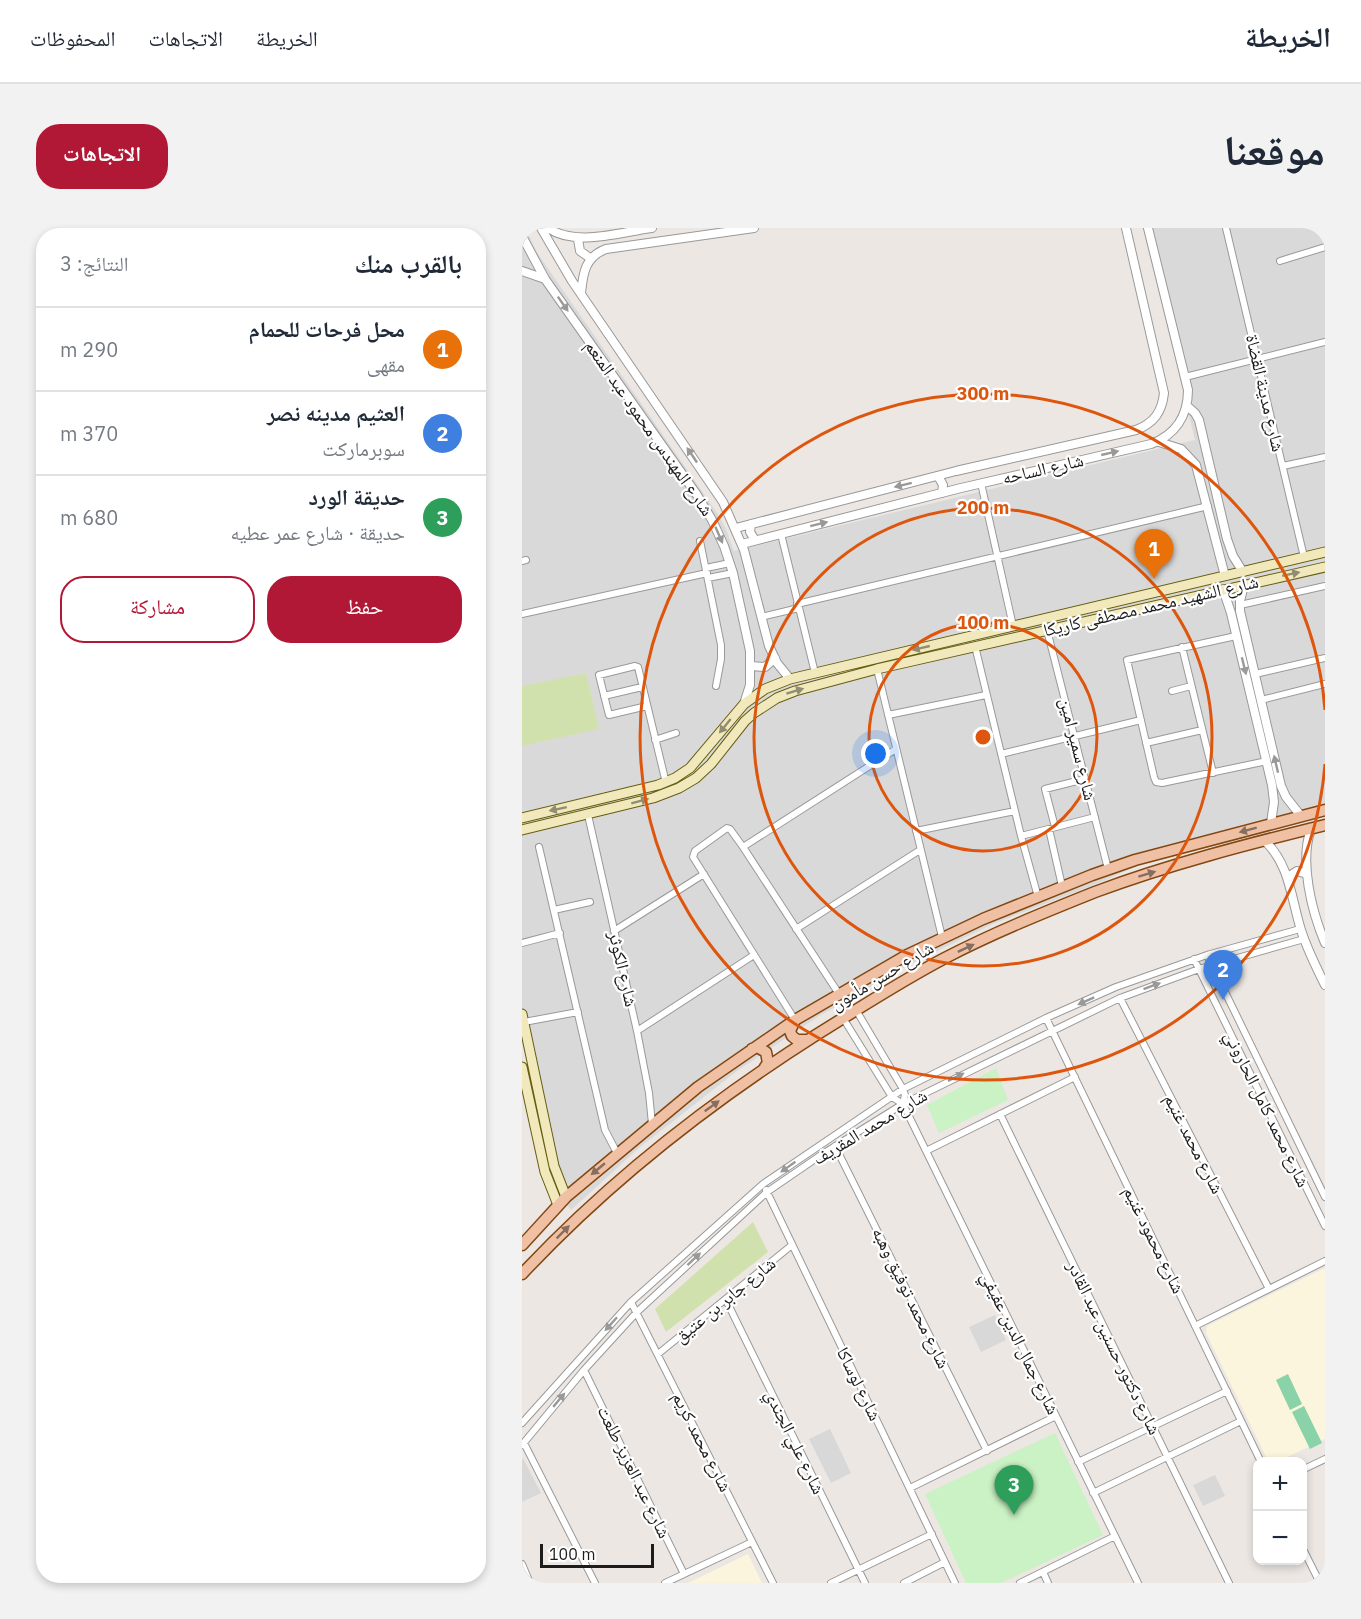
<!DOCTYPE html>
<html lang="ar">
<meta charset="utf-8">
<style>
body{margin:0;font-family:"IBM Plex Sans","Noto Naskh Arabic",sans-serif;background:#f2f2f3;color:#1f2937;direction:rtl}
.controls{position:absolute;right:18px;bottom:18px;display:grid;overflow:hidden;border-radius:12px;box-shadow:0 3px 9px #0003}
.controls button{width:54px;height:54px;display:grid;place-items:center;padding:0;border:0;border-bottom:2px solid #e0e1e3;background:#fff;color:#1f2937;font:30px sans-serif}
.scale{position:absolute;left:18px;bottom:15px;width:114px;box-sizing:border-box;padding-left:6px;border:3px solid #1c1c1c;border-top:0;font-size:16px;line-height:21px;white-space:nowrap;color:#1c1c1c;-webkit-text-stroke:4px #fff;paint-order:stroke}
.you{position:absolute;left:354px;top:526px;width:21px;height:21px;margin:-15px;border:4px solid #fff;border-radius:50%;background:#1a73e8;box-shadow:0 0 0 9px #1a73e833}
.badge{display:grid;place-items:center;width:39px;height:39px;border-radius:50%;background:#b11836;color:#fff;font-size:20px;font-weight:700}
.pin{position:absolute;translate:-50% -50px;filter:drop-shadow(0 2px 3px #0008)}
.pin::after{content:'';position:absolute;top:32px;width:21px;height:18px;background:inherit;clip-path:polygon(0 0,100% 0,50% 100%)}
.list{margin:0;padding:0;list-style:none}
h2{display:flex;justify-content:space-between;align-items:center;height:78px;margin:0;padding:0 24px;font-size:26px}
h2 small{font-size:20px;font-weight:400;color:#747a83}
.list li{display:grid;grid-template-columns:39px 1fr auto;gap:18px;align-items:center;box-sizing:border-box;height:84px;padding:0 24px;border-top:2px solid #e0e1e3}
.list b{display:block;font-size:22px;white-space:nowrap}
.list p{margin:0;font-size:20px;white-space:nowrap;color:#747a83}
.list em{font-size:20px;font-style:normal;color:#747a83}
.actions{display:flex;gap:12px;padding:18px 24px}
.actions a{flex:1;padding:14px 0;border:2px solid #b11836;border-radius:24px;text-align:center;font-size:21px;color:#b11836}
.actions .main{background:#b11836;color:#fff}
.map{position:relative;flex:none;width:803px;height:1355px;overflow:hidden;direction:ltr;border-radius:24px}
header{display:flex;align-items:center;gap:36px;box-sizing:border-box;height:84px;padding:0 30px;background:#fff;border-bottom:2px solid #e0e1e3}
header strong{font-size:28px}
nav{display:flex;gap:33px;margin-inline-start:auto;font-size:21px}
.intro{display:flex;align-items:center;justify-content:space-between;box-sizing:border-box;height:144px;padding:0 36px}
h1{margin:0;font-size:42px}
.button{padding:15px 27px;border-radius:24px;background:#b11836;color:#fff;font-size:21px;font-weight:700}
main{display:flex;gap:36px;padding:0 36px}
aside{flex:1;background:#fff;border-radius:24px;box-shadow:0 3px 9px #0003}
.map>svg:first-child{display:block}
</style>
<header>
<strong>الخريطة</strong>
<nav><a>الخريطة</a><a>الاتجاهات</a><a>المحفوظات</a></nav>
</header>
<div class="intro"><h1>موقعنا</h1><a class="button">الاتجاهات</a></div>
<main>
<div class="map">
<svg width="803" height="1355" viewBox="0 0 803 1355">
<rect width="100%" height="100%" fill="#ece7e3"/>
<!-- residential -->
<path fill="#dad9d9" d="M0,0H3L16,26L197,288L204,301L212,323L673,212L621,0H803V586L622,634L582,653L471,696L388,736L297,788L215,843L117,920L49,982L42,973L0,807Z"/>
<!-- education -->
<path fill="#fbf5de" d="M803,1040V1211L757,1233H746L684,1105L685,1098Z
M226,1326L240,1355H166Z"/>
<!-- grass -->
<path fill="#d1e1ae" d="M64,445L77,501L0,518V458Z
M231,994L246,1024L144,1104L133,1081Z"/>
<!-- park -->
<path fill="#caf2c4" d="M474,840L486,872L417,905L405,877Z
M533,1205L581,1307L479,1355H444L403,1266Z"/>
<!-- pitch -->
<path fill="#8ad2a8" d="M766,1146L780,1176L768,1182L754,1152Z
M782,1178L800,1215L788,1221L770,1184Z"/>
<!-- parking -->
<path fill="#d8d8d8" d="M473,1087L484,1112L459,1124L447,1099Z
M308,1201L329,1245L309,1255L287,1211Z
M1,1230L19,1265L0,1274V1232Z
M693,1247L703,1268L681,1278L671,1257Z"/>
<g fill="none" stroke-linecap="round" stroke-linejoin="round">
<!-- minor casing -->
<g stroke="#999" stroke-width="8">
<path id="minor" d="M704,0L782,329
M758,33L803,19
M663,149L803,114
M761,238L803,229
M459,255L491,398
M259,306L293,445
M178,313L199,417V431L194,458
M0,333L4,332
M184,340L208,335
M186,350L211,345
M275,376L686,278
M718,377L803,358
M0,386L185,345
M239,389L277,380
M525,402L586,641
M714,408L605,432L632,549L634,554L640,555L745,533
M453,418L499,608L516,669
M660,419L691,545
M355,441L420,709
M733,446L803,430
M650,463L669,458
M82,468L120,459
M739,472L803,456
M125,478L87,487L77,447L113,438L116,439L144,555
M366,487L464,467
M133,512L154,505
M624,515L680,502
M479,526L619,492
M66,587L115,803L127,865L130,896
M533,599L523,561L563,551
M527,601L540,658
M394,603L493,583
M499,608L573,589
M17,619L83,902L95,925
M221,619L374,521
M32,682L68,674
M274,701L398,622
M92,703L182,646
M0,715L38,705
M685,727L803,969
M672,731L803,998
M598,770L747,1061
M334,782L381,861L383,867L381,876L616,1355
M321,790L370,869L381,876
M524,790L739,1234
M273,792L171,629L173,623L205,600L208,601L221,619L317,766
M2,794L56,784
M115,803L232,727
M478,886L707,1355
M313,918L465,1223
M404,923L553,849
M244,962L433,1355
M204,1072L343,1355
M109,1074L251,1355
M673,1098L803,1033
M136,1126L270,1017
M62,1142L162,1346
M0,1195L109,1074L241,956L381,861L524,790L594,759L685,727L778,701
M2,1215L73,1355
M0,1217L62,1142L115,1084L245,964L299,927L381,876L598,770L677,741L782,711
M556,1234L705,1163
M780,1242L803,1231
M388,1260L534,1188
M571,1265L719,1193
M780,1319L798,1355
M0,1336L8,1355
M521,1344L526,1355
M143,1355L230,1314
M309,1355L410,1306
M382,1355L423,1334
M498,1355L593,1308"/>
</g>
<!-- tertiary casing -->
<g stroke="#999" stroke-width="10">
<path id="tertiary" d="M19,0L50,53L201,274L222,322L247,418L255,435L268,451
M26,0C54,19 98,4 130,0
M0,8L23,51L175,267L190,292L202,318L211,345L228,423V457L222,476
M56,11L58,23L68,30
M0,43L23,51
M59,65C61,45 63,29 84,21L232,0
M665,178L673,185L677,192L705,311L711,328L721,344
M637,214L659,221L674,237L703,348
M416,248L421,257L420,265
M229,296L228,304L233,312
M214,300L434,243L614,202C632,195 640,184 642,165L604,0
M220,316L439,260L629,216C653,207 666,188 666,162L626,0
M722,357L718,373V383L759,558L764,569L779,588
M701,361L709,385L750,557L752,574L749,595
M229,438L243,439L253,430
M789,601C777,634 790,684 803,715
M743,613C768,637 769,670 779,702C785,721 794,739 803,757
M767,652L769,647L775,643L785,646"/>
</g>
<!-- secondary casing -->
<g stroke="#655d11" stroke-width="11">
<path id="secondary" d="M0,590L136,557L153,550L168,540L222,476L243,461L268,451L803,324
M0,602L131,570L157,560L174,550L189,536L223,493L232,485L255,470L273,463L355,441L803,339
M0,786L32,938L44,969
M0,839L23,944L36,977"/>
</g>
<!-- primary casing -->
<g stroke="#834711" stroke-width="13">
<path id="primary" d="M273,792L268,803L270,808L275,812H286
M230,821L235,819L244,824L246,835L243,839
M0,1017L44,969L176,859L273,792L385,727L461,691L570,647L613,632L803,582
M0,1046C87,953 187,875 294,807C336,781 379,753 423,730C471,705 523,684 573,664C648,636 726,616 803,597"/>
</g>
<!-- minor -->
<use href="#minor" stroke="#fff" stroke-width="6"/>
<!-- tertiary -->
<use href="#tertiary" stroke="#fff" stroke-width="8"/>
<!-- secondary -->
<use href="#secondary" stroke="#f1e9bc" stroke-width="9"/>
<!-- primary -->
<use href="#primary" stroke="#f0c0a4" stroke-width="10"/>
</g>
<!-- one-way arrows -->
<defs><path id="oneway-solid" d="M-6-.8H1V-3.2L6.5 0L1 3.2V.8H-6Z" transform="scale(1.5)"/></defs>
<g fill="#999">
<use href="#oneway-solid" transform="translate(41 76) rotate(55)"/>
<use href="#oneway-solid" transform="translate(588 225) rotate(-13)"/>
<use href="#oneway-solid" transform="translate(170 227) rotate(-124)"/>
<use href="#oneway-solid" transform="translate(381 257) rotate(166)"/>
<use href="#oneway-solid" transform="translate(297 296) rotate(-14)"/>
<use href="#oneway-solid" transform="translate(197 307) rotate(66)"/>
<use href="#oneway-solid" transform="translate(722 438) rotate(76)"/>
<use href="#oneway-solid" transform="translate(754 536) rotate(-103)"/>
<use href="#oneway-solid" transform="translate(630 758) rotate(-20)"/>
<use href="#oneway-solid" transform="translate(564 773) rotate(156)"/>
<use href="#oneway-solid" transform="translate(434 849) rotate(-26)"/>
<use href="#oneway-solid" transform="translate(266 939) rotate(145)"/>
<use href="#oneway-solid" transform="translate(172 1031) rotate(-43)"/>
<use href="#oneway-solid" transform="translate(89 1096) rotate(132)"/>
<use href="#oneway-solid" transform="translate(37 1172) rotate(-50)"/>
</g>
<g fill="#918d74">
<use href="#oneway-solid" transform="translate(769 346) rotate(-12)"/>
<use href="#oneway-solid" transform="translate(399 420) rotate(167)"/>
<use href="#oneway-solid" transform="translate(273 463) rotate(-17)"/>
<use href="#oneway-solid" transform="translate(203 498) rotate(129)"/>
<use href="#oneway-solid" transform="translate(118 573) rotate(-15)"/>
<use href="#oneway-solid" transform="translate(36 581) rotate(168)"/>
</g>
<g fill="#866e60">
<use href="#oneway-solid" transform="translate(726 602) rotate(165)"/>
<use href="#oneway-solid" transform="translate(625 646) rotate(-17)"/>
<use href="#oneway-solid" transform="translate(444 720) rotate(-25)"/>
<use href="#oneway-solid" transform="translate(190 878) rotate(-36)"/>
<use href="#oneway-solid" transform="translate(76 941) rotate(140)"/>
<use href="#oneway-solid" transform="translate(41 1004) rotate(-45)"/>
</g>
<!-- distance rings -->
<g fill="none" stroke="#de560d" stroke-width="3">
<circle cx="461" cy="509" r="114"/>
<circle cx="461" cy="509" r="229"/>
<path d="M803 536A343 343 0 1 1 803 482"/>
</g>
<g text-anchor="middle" stroke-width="4.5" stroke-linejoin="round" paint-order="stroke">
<!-- street labels -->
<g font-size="18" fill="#1c1c1c" stroke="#fff">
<text transform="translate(743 165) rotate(77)" y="6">شارع مدينة القضاة</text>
<text transform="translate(127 200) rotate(55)" y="6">شارع المهندس محمود عبد المنعم</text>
<text transform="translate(521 241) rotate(-13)" y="6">شارع الساحه</text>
<text transform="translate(629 378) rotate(-13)" y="6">شارع الشهيد محمد مصطفى كاريكا</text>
<text transform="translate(556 521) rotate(76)" y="6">شارع سمير امين</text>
<text transform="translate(101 741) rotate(77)" y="6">شارع الكوثر</text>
<text transform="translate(360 748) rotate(-31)" y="6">شارع حسن مأمون</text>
<text transform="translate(745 881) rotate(64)" y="6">شارع محمد كامل الحاروني</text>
<text transform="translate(348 899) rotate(-31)" y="6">شارع محمد المقريف</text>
<text transform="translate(672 916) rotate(63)" y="6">شارع محمد غنيم</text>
<text transform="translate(632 1012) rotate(64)" y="6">شارع محمود غنيم</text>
<text transform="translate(389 1070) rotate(64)" y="6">شارع محمد توفيق وهبه</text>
<text transform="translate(203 1072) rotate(-39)" y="6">شارع جابر بن عتيق</text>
<text transform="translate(498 1115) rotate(64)" y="6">شارع جمال الدين عفيفي</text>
<text transform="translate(592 1120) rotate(64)" y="6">شارع دكتور حسنين عبد القادر</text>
<text transform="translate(337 1156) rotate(64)" y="6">شارع لوساكا</text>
<text transform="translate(180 1214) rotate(63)" y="6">شارع محمد كريم</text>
<text transform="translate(273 1214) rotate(64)" y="6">شارع علي الجندي</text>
<text transform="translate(112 1244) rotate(64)" y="6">شارع عبد العزيز طلعت</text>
</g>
</g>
<circle cx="461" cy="509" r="9" fill="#de560d" stroke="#fff" stroke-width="3"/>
<g font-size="18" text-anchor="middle" font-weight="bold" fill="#de560d" stroke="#fff" stroke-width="4.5" stroke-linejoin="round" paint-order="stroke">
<text x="461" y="172">300 m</text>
<text x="461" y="286">200 m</text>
<text x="461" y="401">100 m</text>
</g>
</svg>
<div class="controls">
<button>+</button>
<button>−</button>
</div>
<div class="scale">100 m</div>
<div class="you"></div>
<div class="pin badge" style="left:632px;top:351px;background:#e8710a">1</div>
<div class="pin badge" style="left:701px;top:772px;background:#3f7fe0">2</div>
<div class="pin badge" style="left:492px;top:1287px;background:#2e9e5b">3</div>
</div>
<aside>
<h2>بالقرب منك<small>النتائج: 3</small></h2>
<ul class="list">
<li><span class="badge" style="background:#e8710a">1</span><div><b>محل فرحات للحمام</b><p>مقهى</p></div><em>290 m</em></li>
<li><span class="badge" style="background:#3f7fe0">2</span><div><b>العثيم مدينه نصر</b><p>سوبرماركت</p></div><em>370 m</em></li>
<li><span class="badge" style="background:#2e9e5b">3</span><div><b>حديقة الورد</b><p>حديقة · شارع عمر عطيه</p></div><em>680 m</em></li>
</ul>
<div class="actions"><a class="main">حفظ</a><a>مشاركة</a></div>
</aside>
</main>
